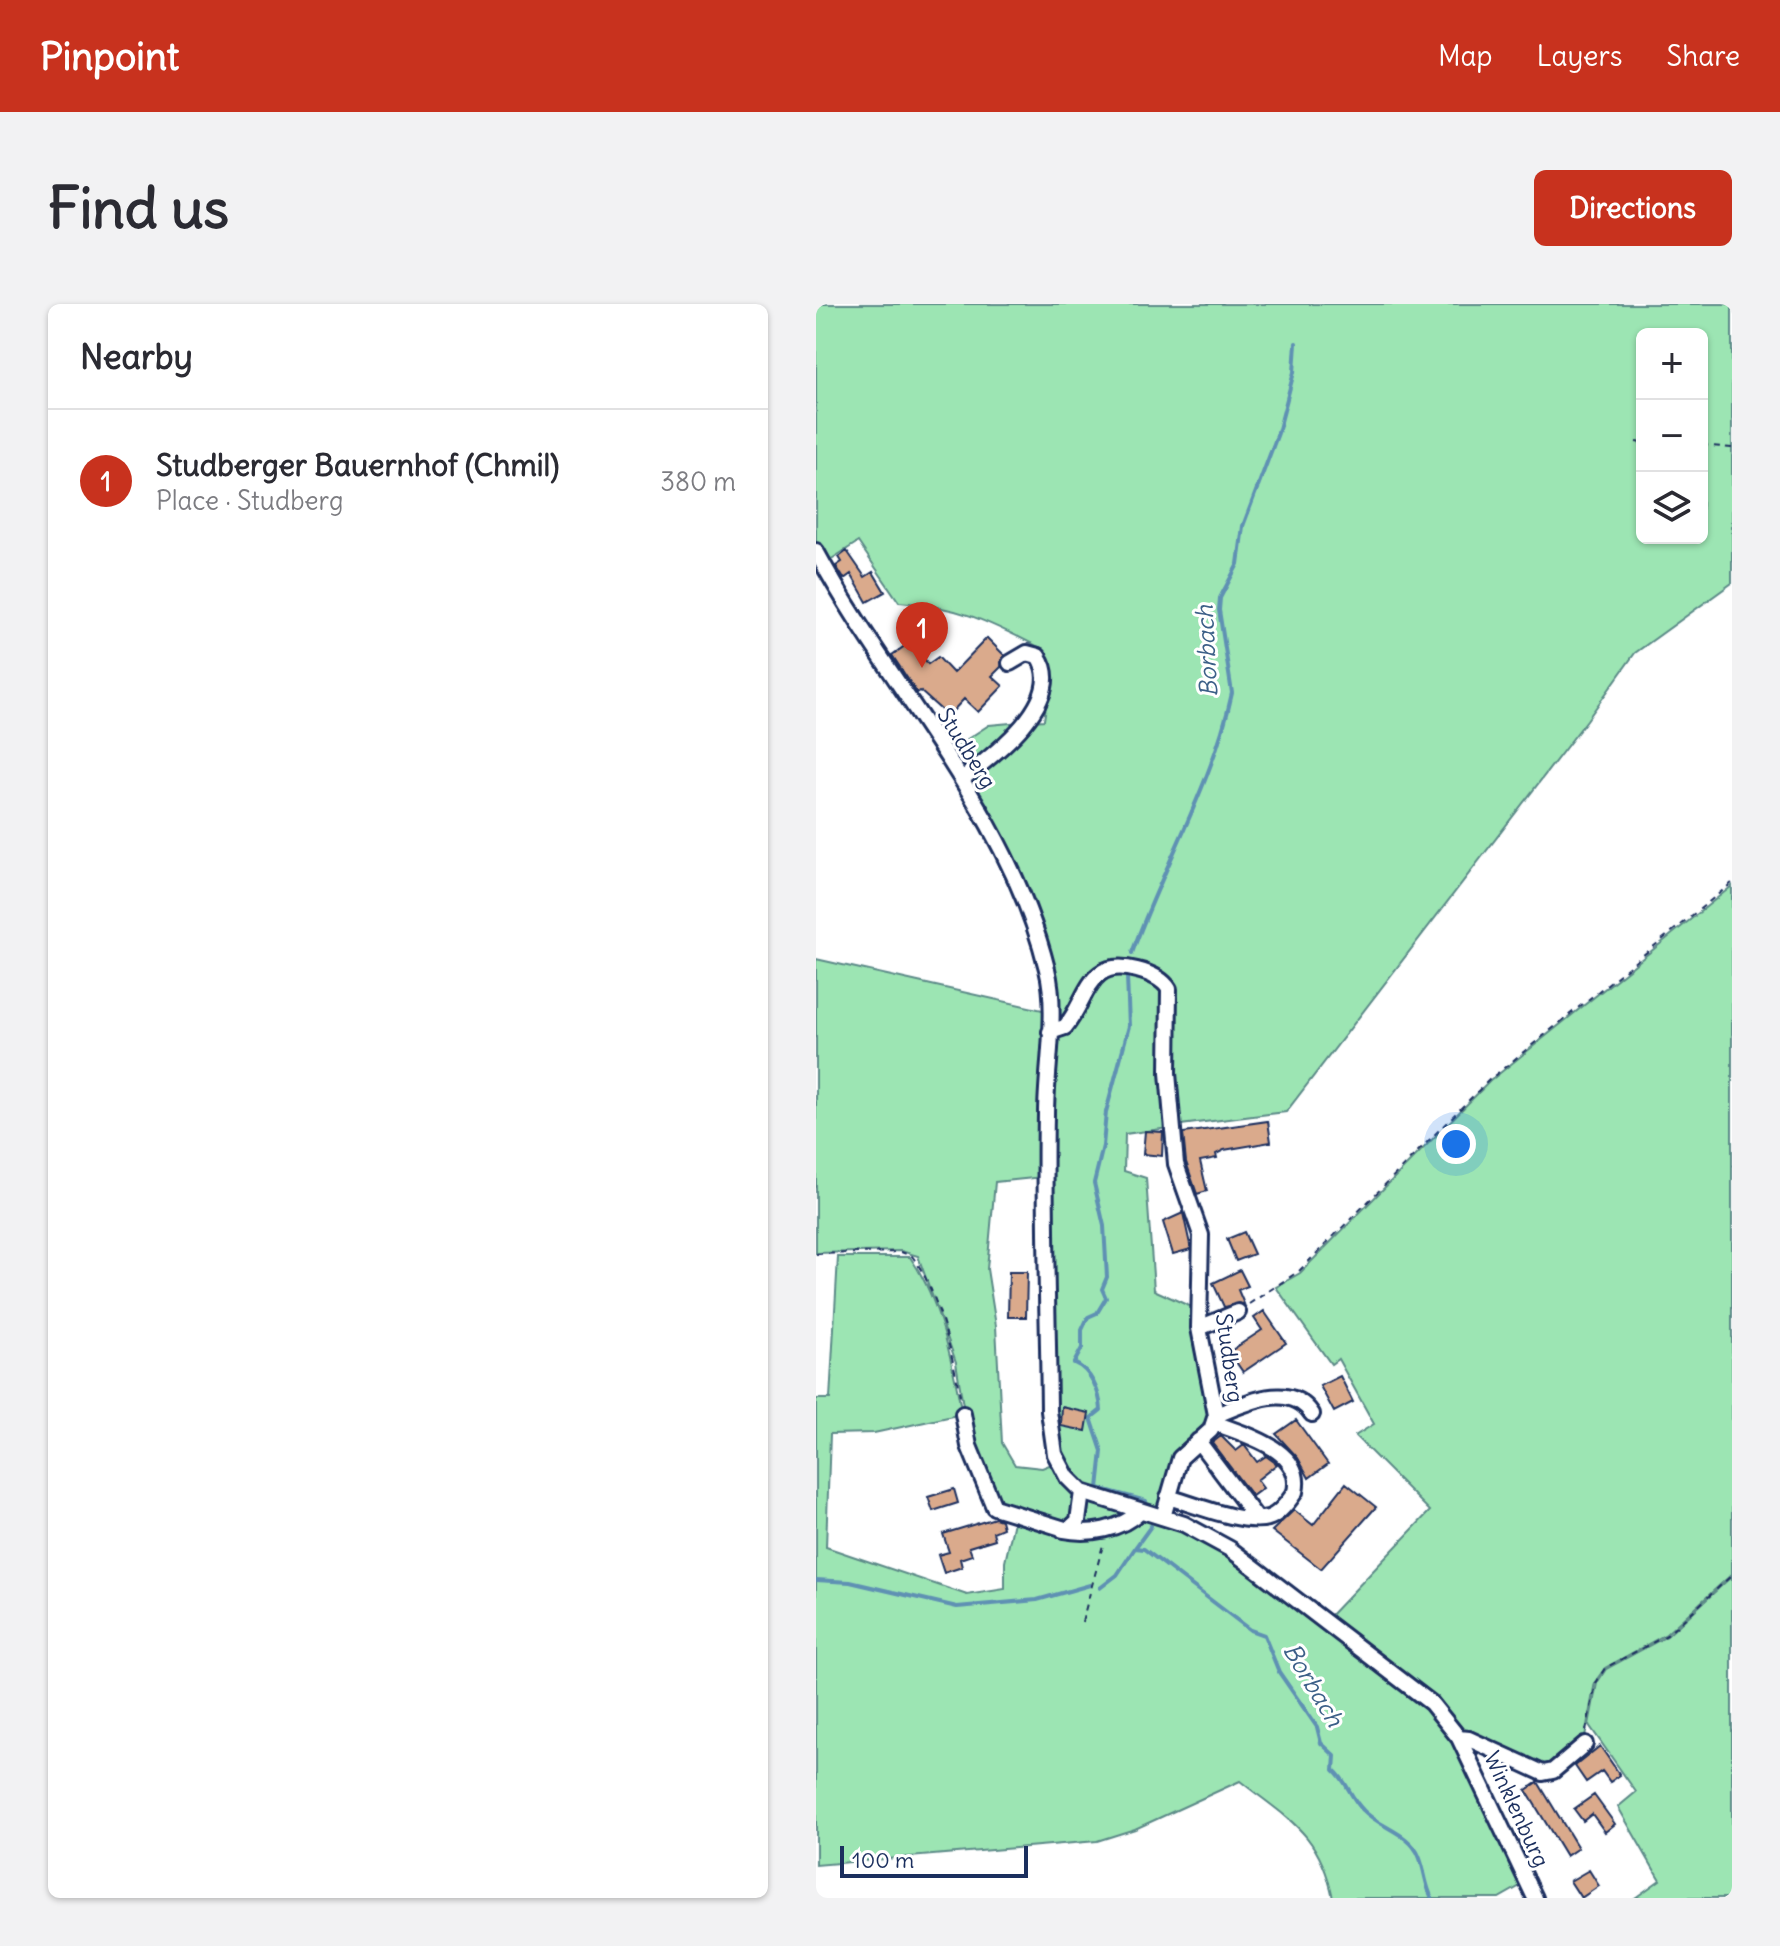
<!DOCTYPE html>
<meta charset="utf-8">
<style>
body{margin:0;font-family:Delius,sans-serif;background:#f2f2f3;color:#2b2b33}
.controls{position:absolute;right:24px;top:24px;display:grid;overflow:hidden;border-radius:12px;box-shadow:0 2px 6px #0004}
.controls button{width:72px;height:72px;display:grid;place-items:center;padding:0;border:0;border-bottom:2px solid #e1e1e2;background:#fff;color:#2b2b33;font:40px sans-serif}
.scale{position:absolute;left:24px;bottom:20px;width:188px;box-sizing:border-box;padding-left:8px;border:4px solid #1b2f5e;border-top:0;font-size:22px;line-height:28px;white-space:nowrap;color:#1b2f5e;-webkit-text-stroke:6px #fff;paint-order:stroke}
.you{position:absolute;left:640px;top:840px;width:28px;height:28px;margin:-20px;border:6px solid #fff;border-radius:50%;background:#1a73e8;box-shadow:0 0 0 12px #1a73e833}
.badge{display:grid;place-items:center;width:52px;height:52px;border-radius:50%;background:#c8321e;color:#fff;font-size:26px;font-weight:700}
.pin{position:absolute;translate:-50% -66px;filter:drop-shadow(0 2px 4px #0008)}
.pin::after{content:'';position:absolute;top:42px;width:28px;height:24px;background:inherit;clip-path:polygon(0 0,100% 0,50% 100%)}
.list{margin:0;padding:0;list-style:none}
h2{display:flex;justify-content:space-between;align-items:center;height:104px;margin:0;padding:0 32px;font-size:34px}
h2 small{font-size:26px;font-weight:400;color:#7c7c81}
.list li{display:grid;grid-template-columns:52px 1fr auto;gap:24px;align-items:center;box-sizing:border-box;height:144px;padding:0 32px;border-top:2px solid #e1e1e2}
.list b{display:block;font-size:30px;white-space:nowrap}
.list p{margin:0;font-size:26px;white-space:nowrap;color:#7c7c81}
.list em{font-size:26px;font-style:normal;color:#7c7c81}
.icon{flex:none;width:44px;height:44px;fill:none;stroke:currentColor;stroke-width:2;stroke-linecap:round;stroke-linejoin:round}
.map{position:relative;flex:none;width:916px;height:1594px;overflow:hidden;border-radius:12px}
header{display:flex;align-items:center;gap:48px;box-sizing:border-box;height:112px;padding:0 40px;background:#c8321e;color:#fff}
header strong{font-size:38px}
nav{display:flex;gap:44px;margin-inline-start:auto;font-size:28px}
.intro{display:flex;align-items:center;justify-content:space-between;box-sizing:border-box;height:192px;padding:0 48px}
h1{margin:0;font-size:56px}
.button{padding:20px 36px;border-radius:12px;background:#c8321e;color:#fff;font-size:28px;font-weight:700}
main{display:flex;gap:48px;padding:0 48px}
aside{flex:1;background:#fff;border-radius:12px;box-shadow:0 2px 6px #0004}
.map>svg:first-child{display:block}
</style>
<header>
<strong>Pinpoint</strong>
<nav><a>Map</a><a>Layers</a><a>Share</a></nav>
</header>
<div class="intro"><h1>Find us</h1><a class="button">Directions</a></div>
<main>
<aside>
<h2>Nearby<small></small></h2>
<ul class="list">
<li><span class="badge">1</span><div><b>Studberger Bauernhof (Chmil)</b><p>Place · Studberg</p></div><em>380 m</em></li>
</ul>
</aside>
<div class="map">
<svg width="916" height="1594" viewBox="0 0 916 1594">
<rect width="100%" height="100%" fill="#fff"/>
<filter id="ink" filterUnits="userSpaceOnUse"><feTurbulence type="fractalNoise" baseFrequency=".0125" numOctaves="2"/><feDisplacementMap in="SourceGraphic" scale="16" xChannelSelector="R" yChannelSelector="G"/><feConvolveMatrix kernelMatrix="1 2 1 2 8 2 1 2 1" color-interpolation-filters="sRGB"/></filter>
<g filter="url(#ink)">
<!-- green -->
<path fill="#9ce5b3" stroke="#5c8a88" stroke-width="2" fill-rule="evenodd" d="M0,0H916V279L819,349L771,416L470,808L356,822L355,685L298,661L252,717L235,726L237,671L133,447L173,421L228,416L234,375L225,344C170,317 146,303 83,298L42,238L0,265ZM826,30H886V234H826Z
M916,582V1270L850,1330L789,1364L779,1378L768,1438L727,1466L644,1425L512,1314L614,1207L539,1132L558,1120L522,1055L515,1060L460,983L484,969L674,777Z
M0,655L231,707L227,873L179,878L171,965L180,1022L186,1139L199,1161L226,1164L241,1158L267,1191L388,1235L597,1390L630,1423L711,1578L683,1594H517C503,1528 473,1516 424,1477L319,1525L281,1537L0,1561V1095H14L22,953H94C125,997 136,1058 146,1110L58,1129L14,1130L10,1243L151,1291L189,1285V1258L199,1213L256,1223L179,1201L148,1108L140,1058L102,952L85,947L0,949Z
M295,665L348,680L353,824L309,830L308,867L330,874L338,986L382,1006L397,1118L368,1147L346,1211L267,1187L237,1140L236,729L260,708Z
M916,1272V1594H819L844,1576L802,1503L820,1488L773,1421L781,1379L790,1365L851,1332Z"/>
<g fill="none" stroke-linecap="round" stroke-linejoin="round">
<!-- stream -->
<path stroke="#5e91b3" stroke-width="4" d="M316,649C347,562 397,479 416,389L403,306L404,294L422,260L427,222L462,129L478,68L480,39
M311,673L313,722L290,808L287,842L278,879L288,922L291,973L286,985L290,994L281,1009L272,1013L266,1026V1044L258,1059C275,1066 284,1088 285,1106L275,1114L286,1147L282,1184L330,1197
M335,1222L319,1244L328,1245L434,1326L448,1331L463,1368L501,1423L505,1439L519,1452L518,1466C531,1477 534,1493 547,1506C564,1524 594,1529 603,1552C609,1566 609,1581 616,1594
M0,1276L34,1278L141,1303L221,1296L274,1281
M284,1284L301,1271L319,1244"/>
</g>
<!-- building -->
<path fill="#daaa8c" stroke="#1b2f5e" stroke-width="2" d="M31,247L49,273L57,268L69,288L51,298L35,270L28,275L20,262L26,258L23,253Z
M171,334L188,351L185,363L176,372L187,382L162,408L148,395L132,412L104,387L101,389L76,351L96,337L112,360L122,353L137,369Z
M452,817L455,838L408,846L400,850L401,854L384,857L391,887L381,890L370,858L367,829Z
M329,827L347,828L346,852L327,850Z
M367,909L375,945L357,950L347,918Z
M428,928L438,950L420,957L411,935Z
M424,966L432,982L422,986L428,1000L408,1003L397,979Z
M193,968H211L210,1013H192Z
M448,1007L470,1039L427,1068L413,1048L446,1026L438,1014Z
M524,1072L537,1098L518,1108L504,1082Z
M246,1103L273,1109L270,1127L245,1122Z
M480,1116L512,1160L493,1174L482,1154L460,1130Z
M405,1132L420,1147L428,1141L441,1158L450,1152L461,1160L441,1176L447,1184L436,1192L396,1139Z
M530,1179L560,1203L505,1265L456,1227L478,1206L497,1221Z
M138,1185L142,1199L117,1207L112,1193Z
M179,1214L185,1216L187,1224L177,1228L179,1235L153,1243L156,1251L144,1255L146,1263L128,1269L122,1251L133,1248L127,1230Z
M784,1442L804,1471L794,1478L786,1467L770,1478L759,1462Z
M722,1478L762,1544L750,1552L710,1486Z
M778,1491L799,1520L789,1528L776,1510L767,1517L758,1505Z
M773,1566L783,1582L765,1594L754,1577Z"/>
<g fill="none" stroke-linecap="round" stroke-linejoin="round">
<!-- minor casing -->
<g stroke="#1b2f5e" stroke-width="20">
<path id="minor" d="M0,247C75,387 192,507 231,665C242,707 230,765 230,810C228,909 232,1008 233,1107L239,1150L251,1173L266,1188L368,1220L414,1245L615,1399L643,1434L719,1594
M146,475C177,452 252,396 222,352L211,349L194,359
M234,728L249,723C273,694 271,653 321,666C333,669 346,674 353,685L352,769L360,860L385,931L383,1024L400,1111L395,1126L364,1154L347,1213
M383,1024L422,1008
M147,1110L153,1142L178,1203L252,1226L262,1217L266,1188
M400,1111C429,1100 474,1076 496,1110
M382,1137L441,1215
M352,1193C377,1200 427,1221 452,1214C463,1211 473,1197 479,1188C489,1145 428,1131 399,1119
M247,1226C273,1231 305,1226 324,1207
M643,1434L653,1435L727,1469L737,1467L769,1440"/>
</g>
<!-- path -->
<path stroke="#1b2f5e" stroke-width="2" stroke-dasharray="6 6" stroke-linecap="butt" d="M820,138L826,139
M886,141L916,144
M0,950L85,948L96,952C123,987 137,1054 145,1097
M433,1000L483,967L673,776L916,579
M266,1318L287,1241
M770,1427L780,1379L789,1364L851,1331L916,1271"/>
<!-- minor -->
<use href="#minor" stroke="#fff" stroke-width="14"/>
</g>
</g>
<g text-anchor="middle" stroke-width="6" stroke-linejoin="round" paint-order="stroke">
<!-- street labels -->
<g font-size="22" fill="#1b2f5e" stroke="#fff">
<text transform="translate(151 444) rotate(58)" y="8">Studberg</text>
<text transform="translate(414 1054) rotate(82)" y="8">Studberg</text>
<text transform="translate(701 1505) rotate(65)" y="8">Winklenburg</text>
</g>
<!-- water labels -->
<g font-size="24" font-style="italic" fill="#3c6088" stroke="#fff">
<text transform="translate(391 347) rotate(-93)" y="8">Borbach</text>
<text transform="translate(497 1381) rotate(59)" y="8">Borbach</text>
</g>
</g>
</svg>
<div class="controls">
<button>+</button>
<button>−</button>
<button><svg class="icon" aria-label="layers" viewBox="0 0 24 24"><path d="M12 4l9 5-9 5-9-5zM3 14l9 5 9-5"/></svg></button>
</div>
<div class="scale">100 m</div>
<div class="you"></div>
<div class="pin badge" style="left:106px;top:364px">1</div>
</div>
</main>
